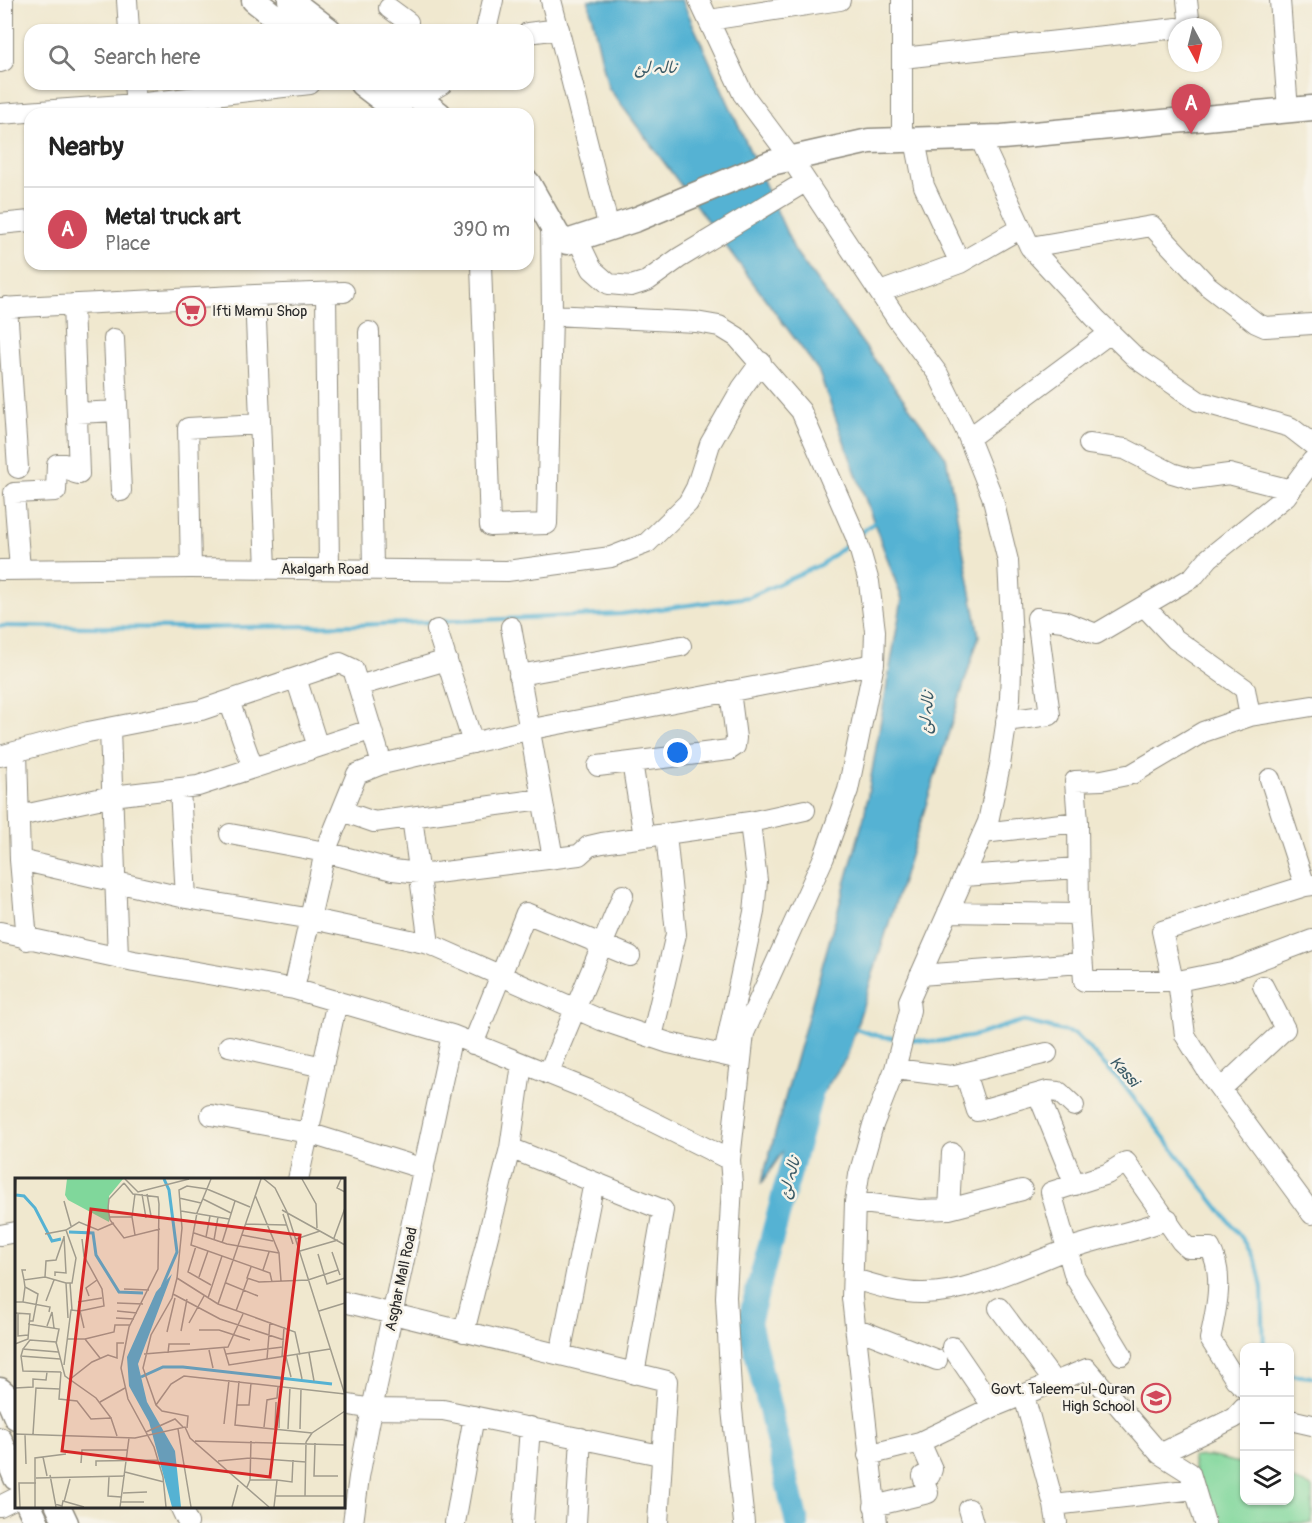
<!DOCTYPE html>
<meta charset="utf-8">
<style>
body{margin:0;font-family:Pangolin,"Playpen Sans Arabic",sans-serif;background:#f2f2f2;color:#222}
.controls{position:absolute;right:18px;bottom:18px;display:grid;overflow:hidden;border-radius:12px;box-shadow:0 2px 4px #0004}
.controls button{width:54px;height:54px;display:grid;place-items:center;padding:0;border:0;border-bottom:2px solid #e0e0e0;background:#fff;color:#222;font:30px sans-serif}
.compass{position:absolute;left:1168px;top:18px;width:54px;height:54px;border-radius:50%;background:#fff;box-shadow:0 2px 4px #0004;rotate:173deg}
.you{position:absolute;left:678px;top:753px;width:21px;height:21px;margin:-15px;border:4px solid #fff;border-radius:50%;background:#1a73e8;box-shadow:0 0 0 9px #1a73e833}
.badge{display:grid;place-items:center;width:39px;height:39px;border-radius:50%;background:#d1495b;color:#fff;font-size:20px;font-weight:700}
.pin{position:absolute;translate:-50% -50px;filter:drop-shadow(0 2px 3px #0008)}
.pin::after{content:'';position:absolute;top:32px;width:21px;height:18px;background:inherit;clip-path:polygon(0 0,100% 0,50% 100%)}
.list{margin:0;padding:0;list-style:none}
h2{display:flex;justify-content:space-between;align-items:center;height:78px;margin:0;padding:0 24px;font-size:26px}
h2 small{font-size:20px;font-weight:400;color:#767676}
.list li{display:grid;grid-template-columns:39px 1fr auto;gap:18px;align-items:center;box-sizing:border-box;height:84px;padding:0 24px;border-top:2px solid #e0e0e0}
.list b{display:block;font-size:22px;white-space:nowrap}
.list p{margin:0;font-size:20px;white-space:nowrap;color:#767676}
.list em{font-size:20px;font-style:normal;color:#767676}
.icon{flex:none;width:33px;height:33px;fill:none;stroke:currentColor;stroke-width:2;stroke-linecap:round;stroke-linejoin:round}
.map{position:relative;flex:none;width:1312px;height:1523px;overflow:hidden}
.search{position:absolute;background:#fff;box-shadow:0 2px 4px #0004;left:24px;top:24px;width:510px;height:66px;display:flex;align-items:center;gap:15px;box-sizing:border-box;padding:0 21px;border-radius:18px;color:#767676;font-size:22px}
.panel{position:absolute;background:#fff;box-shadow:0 2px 4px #0004;left:24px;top:108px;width:510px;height:162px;border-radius:18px}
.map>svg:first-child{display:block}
</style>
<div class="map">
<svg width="1312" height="1523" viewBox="0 0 1312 1523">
<rect width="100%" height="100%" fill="#f7f3e8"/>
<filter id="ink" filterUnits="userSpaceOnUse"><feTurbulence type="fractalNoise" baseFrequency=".0167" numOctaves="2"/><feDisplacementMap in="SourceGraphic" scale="12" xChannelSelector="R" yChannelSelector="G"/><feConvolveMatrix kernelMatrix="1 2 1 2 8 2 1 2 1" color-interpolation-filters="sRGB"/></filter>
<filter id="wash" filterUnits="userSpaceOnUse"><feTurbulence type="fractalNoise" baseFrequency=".008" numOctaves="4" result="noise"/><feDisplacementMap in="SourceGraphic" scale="24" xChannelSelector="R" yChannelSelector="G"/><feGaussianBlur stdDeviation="1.35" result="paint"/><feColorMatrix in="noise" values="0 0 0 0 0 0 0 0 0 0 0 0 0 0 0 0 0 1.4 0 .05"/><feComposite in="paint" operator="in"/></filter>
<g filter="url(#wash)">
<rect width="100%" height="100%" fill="#f0e8cf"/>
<!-- green -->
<path fill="#80d79b" stroke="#568163" stroke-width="1.5" d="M1209,1456L1244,1464V1500H1290V1479L1310,1486L1312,1488V1523H1210L1202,1504L1192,1457Z"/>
<!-- water -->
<path fill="#55b2d3" stroke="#406e7f" stroke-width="1.5" d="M588,0H682L795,251L946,457L979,636L847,1057L761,1184L864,817L902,599L818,370L608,87Z"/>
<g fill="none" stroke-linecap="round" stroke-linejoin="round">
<!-- stream -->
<path stroke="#55b2d3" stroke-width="4" d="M861,533L876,521
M0,626L188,628L357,625L621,614L749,597L822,564L850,542
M853,1028L878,1036L895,1038
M909,1039L933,1042L970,1037L1022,1021L1075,1034L1122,1083L1245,1242L1257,1265L1262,1288L1264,1348
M1290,1375L1312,1377"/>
<!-- river -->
<path stroke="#55b2d3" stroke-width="24" d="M797,1523L749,1322L813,1087"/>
</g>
</g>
<g filter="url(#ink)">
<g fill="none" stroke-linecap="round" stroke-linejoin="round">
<!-- minor casing -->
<g stroke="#8e8a7d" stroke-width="22">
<path id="minor" d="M127,0L129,30
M551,0L609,228
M699,0L743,94L790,157L897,319L938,374L966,431L992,496L1008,561L1012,642L1010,698L1000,765L988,822L909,1001L910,1010L895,1069L873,1125L859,1175L855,1202L852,1298L877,1523
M902,0V140
M1187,0L1190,27H1187
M1280,0L1288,111
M389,8L408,22L407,30
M709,20L840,0
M486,30L493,0
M528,33L559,29
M902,58L1177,28
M0,62L3,61V0
M134,84L137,114
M418,98L442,84
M0,114L136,104L310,84
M980,138L1030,247L1152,226L1208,286L1256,323L1265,327L1312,324
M915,140L924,186L960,263
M0,224L30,221
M578,240L592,269L609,284L631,286L647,281L679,258L805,182
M1030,247L1097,320L1137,359L1198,401L1290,427L1312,444
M481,264L490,526L547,524L552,315L551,221
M880,292L960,263L1021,228
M326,293L329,569
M255,295L344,292
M7,307L18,468
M0,308L255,295L266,569
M552,315L696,322L719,326L737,337L801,411L856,537L869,582L875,631L874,664L848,790L824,857L744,1033L730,1160L732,1184L726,1297L732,1409L744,1523
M369,332L373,569
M114,339L121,491
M77,413L117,411
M969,438L1110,333
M1089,444L1125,449L1172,473L1192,479L1229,474L1291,490
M191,568L188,428L259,424
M20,569L14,493L56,491L57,464H65L75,473L79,474L73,304
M0,570L191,568L507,571L611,557L647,543L688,503L696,488L710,444L742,388L761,362
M1144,606L1175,639L1245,689L1250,716L1312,706
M511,627L553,858
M437,630L473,743
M519,675L681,646
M296,678L318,747
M358,686L447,660
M229,701L253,768
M1006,721L1050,715L1037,618L1063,621L1096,634L1193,577L1209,558L1286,496L1312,461
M110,729L118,958
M17,752L20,860L27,940
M0,756L88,732L201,710L340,663L353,669L382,764
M632,762L644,837
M598,766L729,750L735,746L736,738L730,691
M1270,779L1305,886L1312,885
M180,789L186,898
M342,811L374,822L541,799
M19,816L112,796L198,786L370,730
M412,817L429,944
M1078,822L1079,914L1084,981H1173
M983,833L1078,822L1075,781L1102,780L1132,774L1203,732L1250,716
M230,834L325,852L393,870L428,874L579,855L589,846L602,843L750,822L805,810
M20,860L186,898L312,919L429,944L601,1020L669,1043L740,1059
M964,876L1078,868
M1305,886L1162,931L1173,981H1178L1185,1035L1210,1075L1312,1214
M948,912L1079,914
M0,932L134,961L294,989L452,1035L589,1090L730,1160
M920,975L1081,963
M1178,981L1232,970L1312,940
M294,989L325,852L357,774L382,764L532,729L874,664
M652,1037L676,934L666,834
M473,1044L526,913L630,956
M229,1046L323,1067
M724,1055L754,912L757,881L750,822
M895,1069L951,1076L1047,1053
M965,1073L977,1111L1047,1091L1059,1092L1074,1106
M548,1074L623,895
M1221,1089L1285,1029L1263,986
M1038,1094L1075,1185
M211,1115L308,1133L424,1169
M510,1148L663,1210L634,1374
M298,1180L337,1001
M855,1202L919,1210L949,1209L1022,1190
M949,1209L952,1153
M0,1235L16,1232
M854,1279C875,1285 898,1293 921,1293C969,1294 1026,1265 1071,1248C1103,1237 1136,1232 1168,1219
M344,1302L667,1381L658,1523
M999,1308L1055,1383
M855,1328L937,1360
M464,1332L510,1148L522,1064
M952,1347L993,1407
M560,1355L594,1182
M1122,1355L1075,1277L1051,1192L1107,1174L1126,1162L1181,1241L1188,1248H1210C1225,1274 1216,1311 1210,1339L1235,1379L1244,1388
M1024,1396L1054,1505L1195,1489
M344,1404L372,1409L443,1410L660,1455
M1290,1420L1312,1425
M1160,1454L1234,1418L1244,1407
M868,1455L920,1442L993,1407L1087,1369L1160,1454L1190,1473L1205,1523
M1054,1505L1057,1523
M0,1506L16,1498
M180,1506L188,1523
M874,1506L928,1493L923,1476L930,1475L932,1469L920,1442
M969,1509L973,1523
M353,1523L359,1477L372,1409L452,1035
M455,1523L474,1416
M523,1523L530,1427
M576,1523L581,1438"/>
</g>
<!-- major casing -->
<g stroke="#8e8a7d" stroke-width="27">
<path id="major" d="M254,0L292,30
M290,0L329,30
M362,84L401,114
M400,84L439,114
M528,183L558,236L567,242L637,219L771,163L869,141L1002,137L1312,108
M0,1390L7,1396L16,1417
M0,1440L16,1478
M29,1506L37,1523
M58,1506L66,1523"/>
</g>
<!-- minor -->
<use href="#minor" stroke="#fff" stroke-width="20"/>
<!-- major -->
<use href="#major" stroke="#fff" stroke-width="24"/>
</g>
</g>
<!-- icons -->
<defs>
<g id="supermarket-ring" transform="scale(1.5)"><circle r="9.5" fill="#f7f3e8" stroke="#d1495b" stroke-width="1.5"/><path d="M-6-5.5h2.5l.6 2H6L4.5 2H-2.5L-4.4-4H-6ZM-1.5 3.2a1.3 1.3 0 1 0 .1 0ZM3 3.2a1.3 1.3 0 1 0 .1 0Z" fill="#d1495b"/></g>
<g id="school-ring" transform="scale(1.5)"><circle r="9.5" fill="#f7f3e8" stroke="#d1495b" stroke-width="1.5"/><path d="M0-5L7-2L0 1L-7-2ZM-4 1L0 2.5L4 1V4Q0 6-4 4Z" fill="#d1495b"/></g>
</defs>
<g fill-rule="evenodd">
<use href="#supermarket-ring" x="191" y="311"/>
<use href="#school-ring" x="1156" y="1398"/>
</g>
<g text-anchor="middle" stroke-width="5" stroke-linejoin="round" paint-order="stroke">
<!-- poi labels -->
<g font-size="15" fill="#2b2b2b" stroke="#f7f3e8" text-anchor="start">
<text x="212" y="316">Ifti Mamu Shop</text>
<text x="1135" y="1394" text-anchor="end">Govt. Taleem-ul-Quran<tspan x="1135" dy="17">High School</tspan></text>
</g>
<!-- street labels -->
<g font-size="15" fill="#2b2b2b" stroke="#f7f3e8">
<text x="325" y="574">Akalgarh Road</text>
<text transform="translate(401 1279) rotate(-78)" y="5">Asghar Mall Road</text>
</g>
<!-- water labels -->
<g font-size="16" font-style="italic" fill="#3a5a66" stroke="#f7f3e8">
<text x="656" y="73">نالہ لئ</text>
<text transform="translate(926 712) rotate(-85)" y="6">نالہ لئ</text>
<text transform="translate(1125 1071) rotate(48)" y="6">Kassi</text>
<text transform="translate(789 1177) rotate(-74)" y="6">نالہ لئ</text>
</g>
</g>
<!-- overview -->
<g transform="translate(15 1178)">
<rect width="330" height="330" fill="#f0e8cf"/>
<path d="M52,1H108L94,18V44L53,22L50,17Z" fill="#80d79b"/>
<path d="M157,96L123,186L132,224L160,273L166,329H157L134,244L114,208L112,179L141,114Z" fill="#55b2d3"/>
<path fill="none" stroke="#55b2d3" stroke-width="3" d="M1,17L9,18L20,30L37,63L46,61M54,54L78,55L81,77L104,114L128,115M147,109L162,74L154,12L149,1M126,199L148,189H168L317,206"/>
<path fill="none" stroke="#a19c8d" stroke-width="1.5" d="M110,1L123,14L174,1M196,1L182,35L176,67L255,95L257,104M249,1L260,10L272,34L330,217M287,1L301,26L302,50M326,1L322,10L330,14M109,5L118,16L143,19L144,26L143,91L114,149L106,190L113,221L139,269L148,299L151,329M109,5L94,21L93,30L95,42L109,60L145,51M127,16L131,40M132,16L136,38M240,17L264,75L266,103M164,20L186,25M188,21L216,35M49,23L56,48M0,25L1,1M267,32L330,67M166,33L214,41M268,36L278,66M94,39H117L120,57M117,39L120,16M230,46L271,47M179,55L212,66L264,75M30,56L51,52M227,57L258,63M49,59L41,82L31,83L30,99L51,105M191,59L195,38M319,60L330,30M281,61L305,53M199,62L203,39M207,65L220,23M181,68L173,94L196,107M285,73L323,62M317,74L325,97M303,76L312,106L330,100M236,89L232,100L244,104L293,102L323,92M11,92H7L9,102L30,99M248,92L254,74M40,98V94L51,95L49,58M184,99L193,73M162,100L203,126L280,154L285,177M9,102L10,109L23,116L18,143H14M55,105L57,132M211,105L243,118M109,111L134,112M158,116L205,141L269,162M74,118L71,110L82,102M193,120L207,78M31,123L39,102M0,124H8L10,109M8,124L35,129L34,134M63,124L87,120M102,125L128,126M203,126L246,1M65,133L89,128L87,111L69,78L67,61M102,133L122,135M221,133L233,100M304,133L330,125M0,135L15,136L13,161L0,166M3,135V158L13,157M53,140L51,105H57L61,80L51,52L64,44L83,52L99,45M101,140L119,141M174,145L189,118M13,146L44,151L41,166M32,148L37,134L39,150M184,152H204L235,162M166,153L172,121M152,154L160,120M52,161H70L85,180M70,161L99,154L100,147H115M209,170L214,187L315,171M8,171L6,178L45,181M194,172L198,190M43,174L8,171L15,162L41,164L50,198L81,220L96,240M153,175L154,166H175M294,175L299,203M129,176L213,169L228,136M211,176L268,169M282,177L287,201M6,178L8,193L46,194M267,179L269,149M271,179L276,199M252,181L255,144M49,187L56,132L65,133L69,150M46,194L44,221L62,223L76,241L96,240L102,258M54,202L77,184L93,177L102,180V165H109M224,203L220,247L297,255M0,210L18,209V201L31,202L32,194M85,224L110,210M141,227L156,206L169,198L330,216M222,227H234L236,205M209,246L214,202M249,249L252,222L262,220L263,208M172,250L173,238L147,233L141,227L128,190L136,157L157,120L162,100L167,50L164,12L172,8L192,11L235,29M260,250L261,224M264,250L265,221M163,251L176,329M273,251L275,209M285,251L286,211M131,254L160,241L168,249M0,256L120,260L170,249L175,260L254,329M18,256L21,210L45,211M10,257L11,286M180,263L330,267M291,264L297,255L330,233M300,265L299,298H323M28,279L32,298M203,283L235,280L291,284M66,285L67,272H113M81,288V283L143,282M110,294L149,304M35,297L41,329M94,299L93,318L106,319M21,300L110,298M235,302L236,263M262,302L277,304L278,282M232,309L235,302H262L259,329M108,315L132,314M261,318H330M290,318L291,264M49,324L55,301M106,324H129M40,326L47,328L48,323L69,329M5,329L4,305H21M20,329V280L51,276M105,329L114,260M217,329L223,307"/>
<path fill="#d62828" fill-opacity="0.15" stroke="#d62828" stroke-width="3" d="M76,31L285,57L255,299L47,273Z"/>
<rect width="330" height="330" fill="none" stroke="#2b2b2b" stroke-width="3"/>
</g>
</svg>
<div class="controls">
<button>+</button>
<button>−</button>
<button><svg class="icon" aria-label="layers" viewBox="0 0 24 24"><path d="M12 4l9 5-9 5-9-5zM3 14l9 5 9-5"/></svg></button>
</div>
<svg class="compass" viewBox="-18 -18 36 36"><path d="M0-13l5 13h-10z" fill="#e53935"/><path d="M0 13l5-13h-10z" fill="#767676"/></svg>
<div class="you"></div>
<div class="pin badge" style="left:1191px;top:134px">A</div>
<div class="search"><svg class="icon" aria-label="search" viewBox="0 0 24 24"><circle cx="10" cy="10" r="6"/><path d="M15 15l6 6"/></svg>Search here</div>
<section class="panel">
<h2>Nearby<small></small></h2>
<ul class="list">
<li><span class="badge">A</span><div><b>Metal truck art</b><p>Place</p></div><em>390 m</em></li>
</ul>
</section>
</div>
